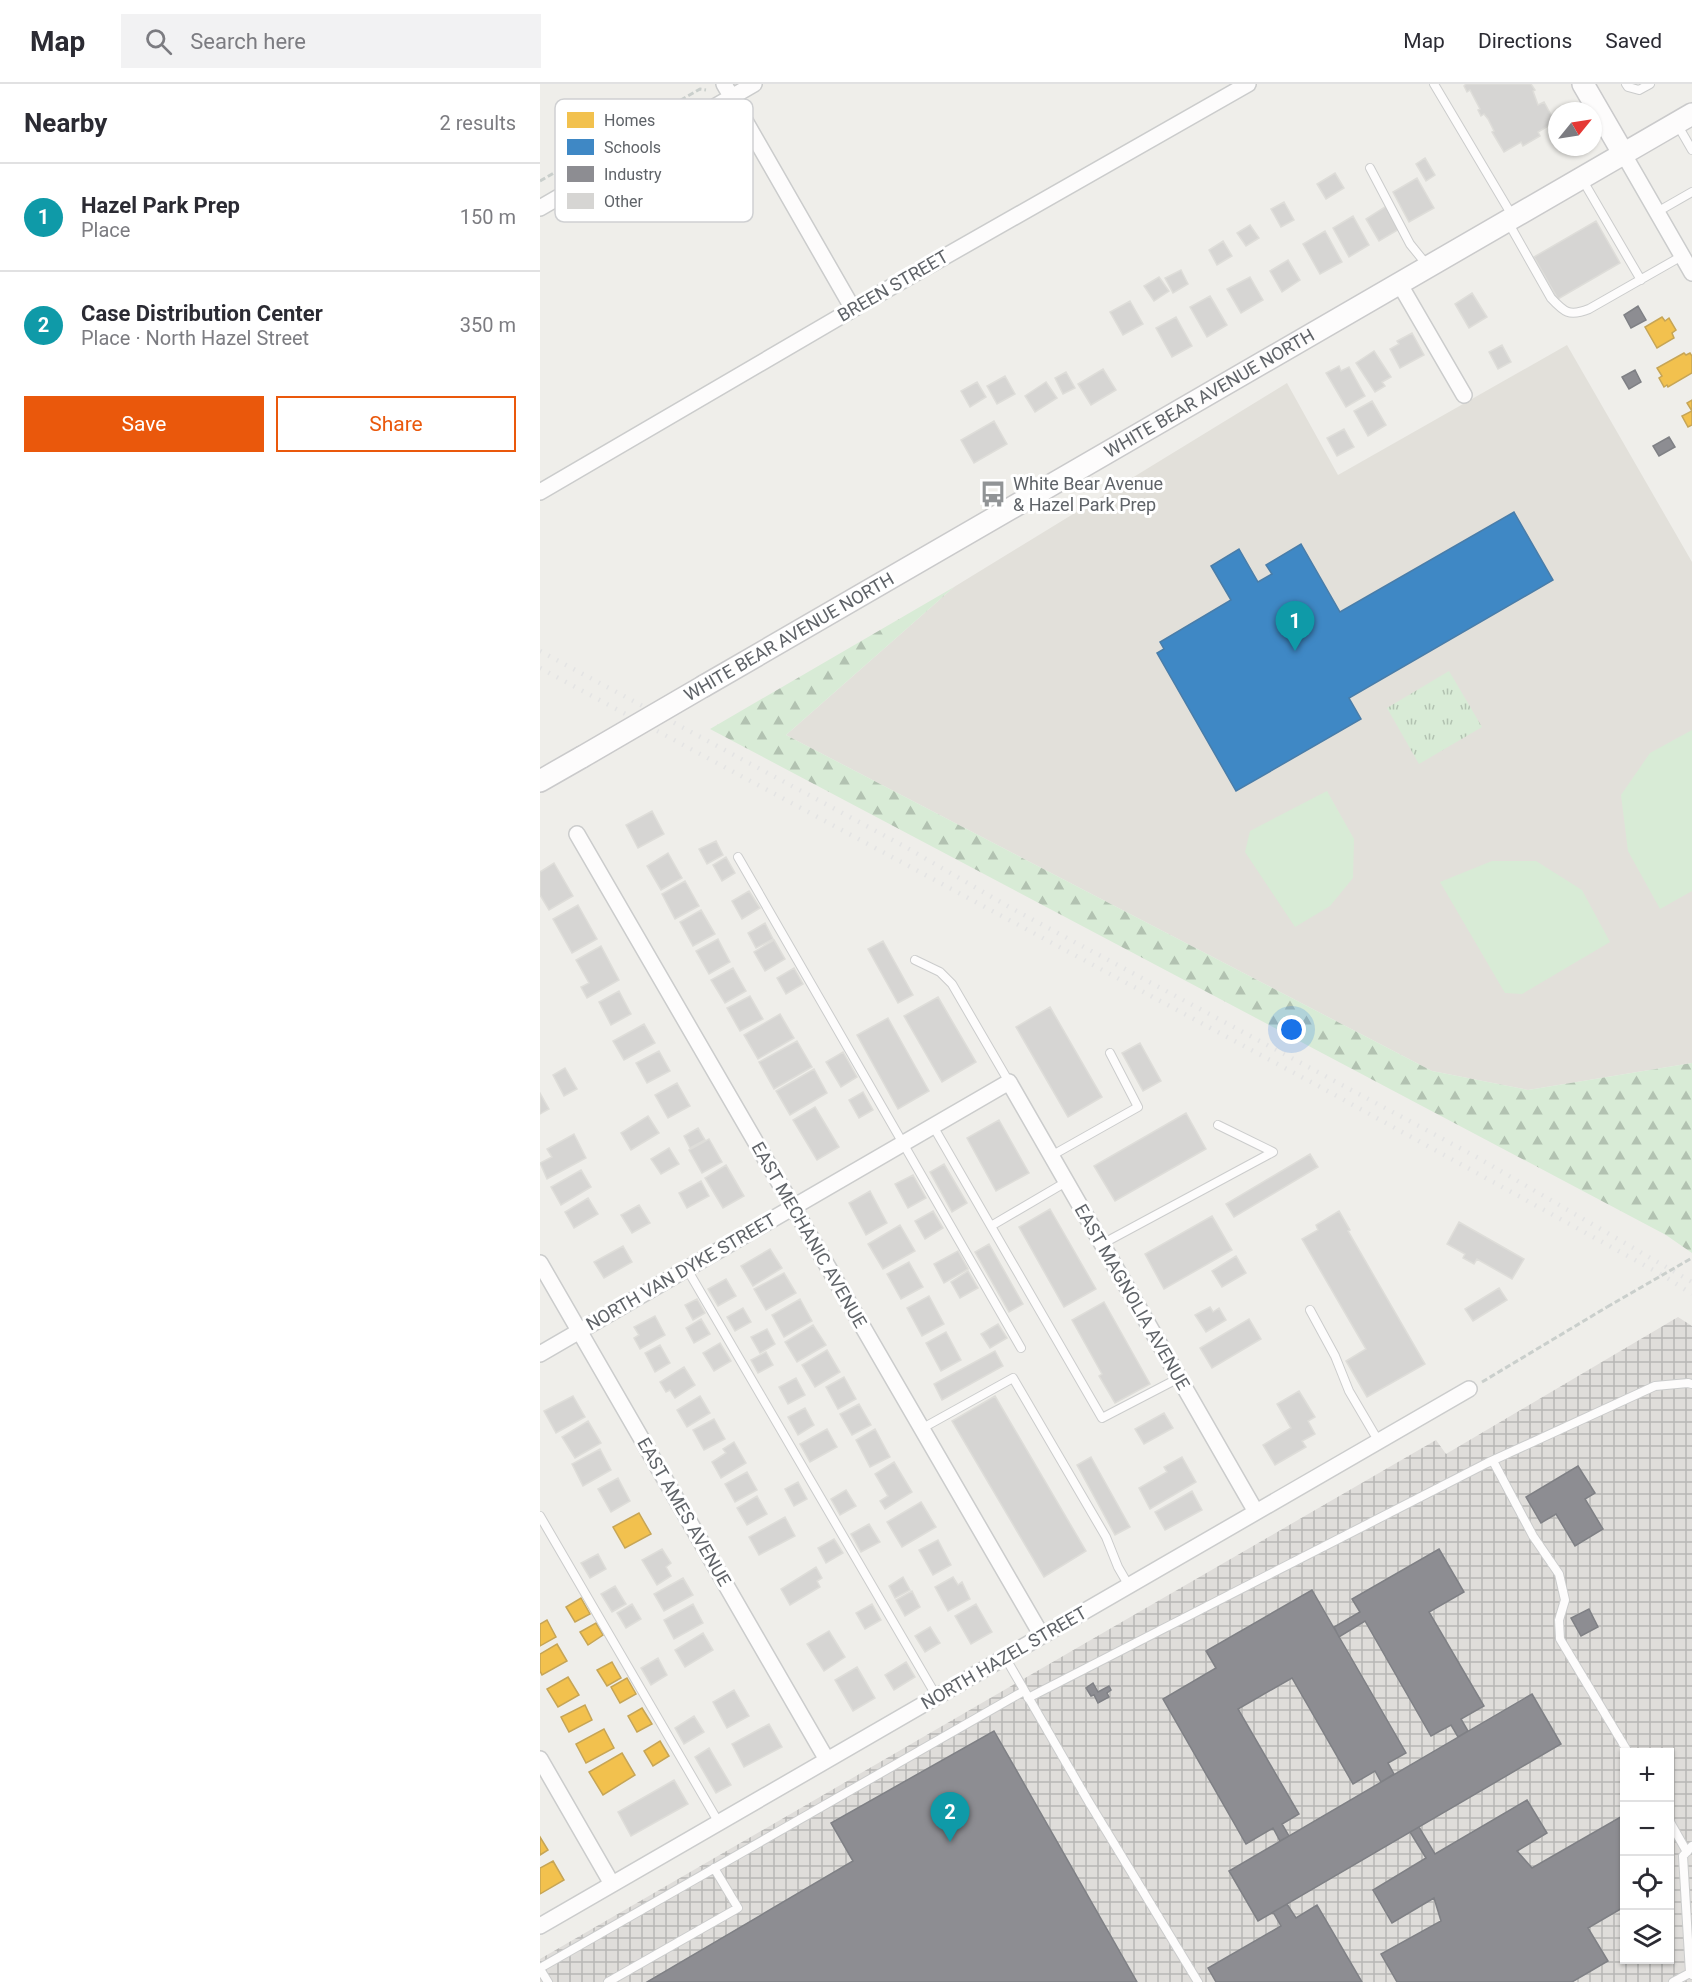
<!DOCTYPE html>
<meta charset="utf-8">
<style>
body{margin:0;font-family:Roboto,sans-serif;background:#f2f2f3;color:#2b2b33}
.controls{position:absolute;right:18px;bottom:18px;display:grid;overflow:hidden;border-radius:0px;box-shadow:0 2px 4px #0004}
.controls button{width:54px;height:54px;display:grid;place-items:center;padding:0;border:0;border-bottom:2px solid #e1e1e2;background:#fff;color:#2b2b33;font:30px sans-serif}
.compass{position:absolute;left:1008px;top:18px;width:54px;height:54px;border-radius:50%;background:#fff;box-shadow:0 2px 4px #0004;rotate:60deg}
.you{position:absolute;left:752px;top:946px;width:21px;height:21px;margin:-15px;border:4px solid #fff;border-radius:50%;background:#1a73e8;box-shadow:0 0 0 9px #1a73e833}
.badge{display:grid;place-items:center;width:39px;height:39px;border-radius:50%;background:#ea580c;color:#fff;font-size:20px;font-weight:700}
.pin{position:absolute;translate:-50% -50px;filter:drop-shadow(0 2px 3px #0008)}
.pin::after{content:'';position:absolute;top:32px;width:21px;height:18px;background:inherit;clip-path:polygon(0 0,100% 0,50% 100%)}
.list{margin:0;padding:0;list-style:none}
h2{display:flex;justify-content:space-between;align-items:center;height:78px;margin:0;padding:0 24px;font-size:26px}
h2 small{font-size:20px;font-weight:400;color:#7c7c81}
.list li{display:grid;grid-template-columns:39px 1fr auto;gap:18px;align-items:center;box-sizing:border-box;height:108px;padding:0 24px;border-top:2px solid #e1e1e2}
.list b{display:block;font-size:22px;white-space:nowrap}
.list p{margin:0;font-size:20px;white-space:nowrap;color:#7c7c81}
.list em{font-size:20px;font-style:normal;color:#7c7c81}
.actions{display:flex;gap:12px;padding:18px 24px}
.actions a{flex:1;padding:14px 0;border:2px solid #ea580c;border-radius:0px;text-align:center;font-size:21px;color:#ea580c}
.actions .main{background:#ea580c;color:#fff}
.icon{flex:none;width:33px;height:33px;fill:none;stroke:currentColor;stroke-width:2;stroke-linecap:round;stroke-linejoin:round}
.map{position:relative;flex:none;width:1152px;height:1898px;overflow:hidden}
header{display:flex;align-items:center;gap:36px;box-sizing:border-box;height:84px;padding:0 30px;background:#fff;border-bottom:2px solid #e1e1e2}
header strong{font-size:28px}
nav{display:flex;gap:33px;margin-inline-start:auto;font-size:21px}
.search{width:420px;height:54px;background:#f2f2f3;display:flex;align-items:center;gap:15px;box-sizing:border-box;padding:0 21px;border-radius:0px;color:#7c7c81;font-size:22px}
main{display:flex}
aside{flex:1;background:#fff}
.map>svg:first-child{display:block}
</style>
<header>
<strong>Map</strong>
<div class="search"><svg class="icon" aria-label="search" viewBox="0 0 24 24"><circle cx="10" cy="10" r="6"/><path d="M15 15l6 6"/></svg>Search here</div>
<nav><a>Map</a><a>Directions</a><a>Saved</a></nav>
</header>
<main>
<aside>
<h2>Nearby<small>2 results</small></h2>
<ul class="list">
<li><span class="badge" style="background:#0f9aa8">1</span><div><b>Hazel Park Prep</b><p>Place</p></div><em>150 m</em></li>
<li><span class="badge" style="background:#0f9aa8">2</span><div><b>Case Distribution Center</b><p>Place · North Hazel Street</p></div><em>350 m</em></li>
</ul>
<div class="actions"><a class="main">Save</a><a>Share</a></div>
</aside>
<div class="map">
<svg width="1152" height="1898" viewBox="0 0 1152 1898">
<defs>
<pattern id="industrial-grid" width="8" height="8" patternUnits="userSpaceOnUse" patternTransform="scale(1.5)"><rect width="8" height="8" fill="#dfddda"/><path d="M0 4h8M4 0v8" fill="none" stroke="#b8b7b5"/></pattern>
<pattern id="forest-firs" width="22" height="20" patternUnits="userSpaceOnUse" patternTransform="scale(1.5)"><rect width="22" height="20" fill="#d8ebd6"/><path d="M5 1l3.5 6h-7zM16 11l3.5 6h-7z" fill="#b2c2b1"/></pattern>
<pattern id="park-tufts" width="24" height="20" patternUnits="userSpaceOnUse" patternTransform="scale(1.5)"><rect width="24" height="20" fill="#d8ebd6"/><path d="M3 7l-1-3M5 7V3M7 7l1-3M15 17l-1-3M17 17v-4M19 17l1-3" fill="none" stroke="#b2c2b1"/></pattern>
</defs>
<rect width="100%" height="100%" fill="#efeeea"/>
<!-- industrial -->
<path fill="url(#industrial-grid)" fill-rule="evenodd" d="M1138,1233L1152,1242V1898H0V1875L896,1356L906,1370ZM1084,1668H1130V1876H1084Z"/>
<!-- education -->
<path fill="#e2e0da" d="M1027,261L1152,478V979L988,1006L892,987L246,651L414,503L747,299L798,391Z"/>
<!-- grass -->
<path fill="#d8ebd6" d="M1152,646V807L1120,825L1088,767L1081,711L1110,669Z
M787,707L814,755L813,794L790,822L755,843L705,768L710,747Z
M952,777H996L1042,806L1070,858L982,910L965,909L900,798Z"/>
<!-- forest -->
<path fill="url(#forest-firs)" d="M414,503L246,651L892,987L988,1006L1152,979V1169L1126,1151L170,645Z"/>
<!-- park -->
<path fill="url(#park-tufts)" d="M909,587L942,643L879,680L847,624Z"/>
<!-- homes -->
<path fill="#f2c14e" stroke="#c6a556" stroke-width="1.5" d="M1122,233L1125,237L1129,234L1136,246L1132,249L1134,254L1117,264L1105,243Z
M1144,269L1146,271L1150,269L1152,272V289L1128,303L1127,301L1124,303L1119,294L1122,292L1117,284Z
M1152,316V341L1148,343L1142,332L1152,327L1147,319Z
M99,1429L111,1450L85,1464L73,1443Z
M41,1514L50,1530L35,1538L26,1523Z
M7,1536L16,1553L0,1562V1540Z
M56,1539L63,1551L48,1561L40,1548Z
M17,1560L27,1577L2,1591L0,1587V1570Z
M72,1578L81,1594L67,1602L57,1586Z
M28,1593L39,1611L18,1623L7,1605Z
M87,1594L96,1610L80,1619L71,1603Z
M45,1621L52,1636L29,1648L21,1633Z
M102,1624L112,1640L97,1648L88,1632Z
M64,1645L74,1664L46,1679L36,1660Z
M120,1657L129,1672L113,1682L104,1667Z
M82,1669L95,1691L63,1711L49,1688Z
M0,1753L8,1766L0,1771Z
M13,1777L24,1796L0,1810V1784Z"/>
<!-- schools -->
<path fill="#3f88c5" stroke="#497da9" stroke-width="1.5" d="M974,428L1013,496L809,614L821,635L696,707L617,569L624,565L620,558L691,516L671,482L699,465L718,498L732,490L726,481L761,460L800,528Z"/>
<!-- industry -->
<path fill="#8d8d92" stroke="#7f8085" stroke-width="1.5" d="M1098,222L1106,236L1091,244L1084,231Z
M1095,286L1101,298L1089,305L1082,293Z
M1129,353L1135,363L1119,372L1113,362Z
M1038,1382L1055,1409L1045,1415L1063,1445L1035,1462L1016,1430L1001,1439L986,1413Z
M899,1465L924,1508L889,1528L944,1622L921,1635L928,1647L918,1653L911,1641L891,1652L825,1537L799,1553L794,1543L820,1528L812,1515Z
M772,1506L866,1669L848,1679L854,1690L841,1698L835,1687L813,1700L752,1594L698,1625L759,1730L742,1740L749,1752L740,1757L733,1744L706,1760L623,1615L676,1584L666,1567Z
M1049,1525L1058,1543L1041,1552L1031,1534Z
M553,1599L558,1608L569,1602L571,1606L567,1609L569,1613L558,1619L554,1611L551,1612L546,1604Z
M992,1610L1021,1660L718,1837L689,1787Z
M454,1647L597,1898H107L313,1777L291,1739Z
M987,1716L1007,1749L977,1767L992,1784L1084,1731V1823L1048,1844L1068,1877L1032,1898H857L841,1870L901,1837L894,1814L852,1839L833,1806L886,1774L870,1748L879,1743L895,1770Z
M747,1820L756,1834L777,1821L822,1898H676L668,1884L741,1842L733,1828Z"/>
<!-- building -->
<path fill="#d6d5d3" stroke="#deddd9" stroke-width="1.5" d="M926,0H991L995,6L993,7L998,21L1004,18L1015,38L998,48L1000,52L983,62L981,58L964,68L952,48L954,47L948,35L944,30L941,32L938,26L940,25L930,6L927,8L924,2Z
M885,74L895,91L886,97L876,80Z
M795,89L804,104L786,115L777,100Z
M877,94L894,124L869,138L853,108Z
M744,118L754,136L741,143L731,125Z
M848,121L861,144L839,157L826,135Z
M813,132L829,161L809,173L793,144Z
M1056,137L1080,179L1018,215L994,173Z
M710,141L719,154L706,162L697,149Z
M785,147L802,178L780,190L763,160Z
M683,157L692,172L677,181L669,166Z
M748,176L760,196L742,208L730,187Z
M641,186L648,200L633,209L625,194Z
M619,193L629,207L614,217L604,202Z
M710,193L723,216L701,229L687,205Z
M932,209L947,233L929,244L915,220Z
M670,212L687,241L667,253L650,223Z
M590,217L603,240L583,251L570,228Z
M636,233L652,262L632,273L616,244Z
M872,249L884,271L860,284L850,265L859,260L857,257Z
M962,261L971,278L958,285L949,268Z
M834,267L851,293L842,298L845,302L835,308L816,279Z
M799,282L801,287L809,283L825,312L806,323L786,289Z
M563,285L576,306L551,321L538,300Z
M526,288L535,304L523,310L515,294Z
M465,292L475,310L457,320L447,302Z
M437,298L446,313L430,323L421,307Z
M506,298L517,314L495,328L485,312Z
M832,317L846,341L828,352L814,327Z
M454,337L467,360L434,379L421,356Z
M804,345L814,363L797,372L787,354Z
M112,727L124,750L98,764L86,741Z
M176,757L183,771L167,780L159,765Z
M128,769L142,794L121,806L107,782Z
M186,773L195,789L182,797L173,781Z
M14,779L33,812L9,826L0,811V788Z
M145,797L159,822L135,835L122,810Z
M209,807L220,824L202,835L192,817Z
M38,821L57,855L32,869L13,835Z
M161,826L175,850L153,862L140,838Z
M225,839L233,855L216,864L208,849Z
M178,855L190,878L169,890L156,867Z
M234,856L245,875L225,887L214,868Z
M343,857L373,911L358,919L328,865Z
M61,862L79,896L47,914L41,903L49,899L36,876Z
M193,884L206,907L185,919L171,896Z
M254,884L263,900L246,910L237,894Z
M79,907L91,930L71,941L59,918Z
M210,912L223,935L200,947L187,924Z
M398,913L436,978L402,998L364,932Z
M510,923L562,1013L528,1033L476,943Z
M240,930L254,954L218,975L204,951Z
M348,934L389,1007L358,1025L317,951Z
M104,940L115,959L84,976L73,957Z
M257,957L272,983L234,1005L219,978Z
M600,959L621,997L603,1007L582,969Z
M119,967L130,987L107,999L96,979Z
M303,968L317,993L301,1003L286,978Z
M25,984L37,1005L24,1012L13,991Z
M274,985L287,1009L250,1031L236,1007Z
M137,999L150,1022L128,1034L115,1011Z
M323,1008L333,1026L319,1034L309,1016Z
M0,1009L9,1025L0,1030Z
M275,1023L299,1063L277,1076L253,1036Z
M646,1029L666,1065L575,1117L554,1082Z
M108,1032L119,1049L91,1066L81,1049Z
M459,1036L489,1089L456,1107L427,1054Z
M158,1044L165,1056L150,1064L144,1052Z
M34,1050L46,1074L7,1095L0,1079L12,1073L7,1065Z
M169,1055L182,1078L162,1089L149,1066Z
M129,1064L139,1080L121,1090L111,1075Z
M770,1070L778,1083L694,1133L686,1120Z
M404,1080L427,1119L412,1128L390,1088Z
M186,1081L204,1112L183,1124L165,1094Z
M41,1086L51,1103L21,1121L11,1103Z
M373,1091L386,1114L368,1124L355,1100Z
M161,1097L169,1112L147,1124L139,1109Z
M330,1107L347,1139L326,1151L309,1119Z
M48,1114L58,1130L34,1144L25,1128Z
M99,1121L110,1139L92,1149L81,1131Z
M510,1125L556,1205L524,1223L479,1143Z
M393,1127L403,1144L385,1155L375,1137Z
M799,1127L810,1146L808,1147L885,1280L827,1313L806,1277L826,1265L762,1155L778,1146L776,1141Z
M672,1132L692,1166L624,1205L605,1170Z
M919,1138L984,1175L972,1195L937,1175L934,1180L923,1174L925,1170L907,1160Z
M360,1141L375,1167L343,1185L328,1160Z
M449,1160L483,1220L469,1228L435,1168Z
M83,1162L92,1178L64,1194L54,1178Z
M230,1165L242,1184L213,1202L201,1182Z
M418,1167L428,1185L404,1199L394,1180Z
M696,1172L706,1189L682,1203L672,1187Z
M369,1178L383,1203L361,1215L347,1190Z
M428,1187L438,1204L420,1214L411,1198Z
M244,1189L256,1209L226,1226L214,1205Z
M186,1195L196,1212L178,1222L168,1205Z
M959,1204L967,1216L933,1237L925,1225Z
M389,1212L404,1240L382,1252L367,1224Z
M157,1215L165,1229L153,1236L145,1221Z
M260,1215L272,1237L244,1253L232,1231Z
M564,1218L610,1300L575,1319L559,1292L562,1290L532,1236Z
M670,1223L673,1228L679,1224L686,1236L666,1248L655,1231Z
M203,1224L211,1238L195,1247L187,1233Z
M115,1232L125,1251L100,1265L94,1254L99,1251L94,1243Z
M161,1235L170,1250L154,1259L146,1244Z
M709,1235L721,1255L672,1284L660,1264Z
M458,1240L467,1254L450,1264L441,1250Z
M273,1241L286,1261L257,1278L245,1258Z
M227,1245L235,1260L220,1269L211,1253Z
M406,1248L421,1276L401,1287L386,1259Z
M180,1259L191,1277L174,1287L163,1269Z
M120,1261L130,1279L115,1288L105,1269Z
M287,1266L300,1288L275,1303L262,1281Z
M455,1267L463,1282L402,1316L394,1300Z
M226,1268L233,1281L218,1289L211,1276Z
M144,1283L155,1301L135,1314L130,1306L126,1308L120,1298Z
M304,1293L316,1315L298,1325L286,1303Z
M256,1294L265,1311L248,1320L239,1303Z
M759,1307L775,1333L768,1337L775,1350L762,1357L766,1363L735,1381L723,1361L751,1344L737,1320Z
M33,1312L45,1333L16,1349L4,1327Z
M160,1312L170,1329L147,1343L137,1326Z
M455,1312L546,1467L504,1493L412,1337Z
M319,1320L331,1341L312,1351L300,1330Z
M265,1324L274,1341L258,1351L248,1333Z
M624,1329L633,1344L604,1360L595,1345Z
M174,1335L185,1355L164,1366L153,1346Z
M48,1337L61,1359L35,1374L22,1353Z
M287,1345L297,1363L270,1378L260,1360Z
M335,1345L350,1373L330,1383L316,1356Z
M194,1358L206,1379L181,1394L172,1378L186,1369L183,1365Z
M60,1365L71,1386L43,1402L32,1380Z
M551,1373L590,1443L575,1451L537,1381Z
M642,1373L656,1398L610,1425L599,1404L627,1388L624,1383Z
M354,1378L372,1408L345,1425L340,1417L348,1412L335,1390Z
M207,1388L217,1406L195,1418L185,1400Z
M78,1394L90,1417L71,1428L58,1405Z
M258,1398L267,1415L254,1422L245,1405Z
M306,1406L316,1422L300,1431L291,1415Z
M652,1407L662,1426L625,1446L615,1428Z
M217,1412L227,1430L207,1441L197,1424Z
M381,1418L396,1443L362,1463L347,1438Z
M245,1433L255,1452L219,1471L209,1453Z
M329,1440L340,1458L321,1468L311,1450Z
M294,1455L303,1469L286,1479L278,1464Z
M398,1456L411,1481L393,1491L379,1466Z
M122,1465L131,1479L126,1483L131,1492L117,1501L102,1476Z
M58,1470L66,1485L50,1494L41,1479Z
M276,1483L282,1494L277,1497L280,1503L250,1521L241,1505Z
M363,1493L370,1506L355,1514L349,1502Z
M413,1493L418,1501L422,1498L430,1515L408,1527L395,1503Z
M143,1494L153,1511L124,1527L114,1510Z
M75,1502L86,1520L72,1528L61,1510Z
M372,1507L380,1523L365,1532L356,1516Z
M92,1520L101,1535L86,1544L77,1529Z
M153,1520L163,1539L134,1555L124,1536Z
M332,1520L341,1536L325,1545L316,1529Z
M436,1520L452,1548L431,1560L415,1532Z
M390,1543L400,1559L385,1568L375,1552Z
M289,1547L305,1573L284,1587L267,1560Z
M163,1549L173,1566L145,1583L135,1566Z
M118,1574L127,1591L111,1601L101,1584Z
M366,1578L375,1593L354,1606L345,1591Z
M317,1583L335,1614L313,1627L295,1596Z
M194,1606L209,1632L187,1644L173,1618Z
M154,1632L164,1648L144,1660L135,1644Z
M229,1640L242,1663L204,1683L192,1660Z
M169,1664L191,1701L176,1709L155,1673Z
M134,1696L148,1720L91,1752L78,1728Z"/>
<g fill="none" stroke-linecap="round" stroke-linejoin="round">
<!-- lane casing -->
<g stroke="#cbcccc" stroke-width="10">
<path id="lane" d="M894,0L973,133
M1086,0L1088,3L1099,6L1110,0
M1137,40L1152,66
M830,84L870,160L887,181
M1042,95L1101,196
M1117,128L1152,108
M968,138L1011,214C1024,228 1029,233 1049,225L1142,172
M198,773L481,1264
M375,876L400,888L412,900L469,998
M393,1042L562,1334L639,1294
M511,1072L598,1023L570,969
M451,1142L526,1098
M562,1160L733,1068L678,1041
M147,1185L397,1613
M770,1226L795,1272L809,1307L839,1358
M381,1345L473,1294L566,1453L578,1483L589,1502
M953,1377L993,1452L1019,1490L1025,1516L1019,1536L1020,1555L1088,1668
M0,1432L179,1739
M465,1573L547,1715L658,1898
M488,1614L947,1379L1115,1302L1148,1299L1152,1300
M1130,1738L1147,1768
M1152,1762L1143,1772L1150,1889L1152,1891
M0,1884L484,1607
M0,1885L8,1898
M68,1898L198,1824L174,1784
M1133,1898L1150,1889"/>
</g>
<!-- street casing -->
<g stroke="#cbcccc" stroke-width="18">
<path id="street" d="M184,0L313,225
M1083,69L1152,189
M0,124L214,0
M859,199L924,311
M0,408L332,214L708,0
M37,750L502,1552
M0,1179L287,1676
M0,1270L469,998L716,1428
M0,1675L72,1800
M0,1842L929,1305"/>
</g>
<!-- secondary casing -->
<g stroke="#cacacb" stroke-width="24">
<g id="secondary">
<path d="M1043,0L1083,69"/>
<path id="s1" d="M164,602L1152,30"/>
<path d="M0,697L42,673"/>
</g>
</g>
<!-- path -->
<path stroke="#cacfcc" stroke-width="3" stroke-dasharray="6 3" stroke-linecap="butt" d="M0,97L160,5L166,6
M942,1298L1067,1223"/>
<!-- lane -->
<use href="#lane" stroke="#fdfcfc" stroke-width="8"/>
<!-- street -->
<use href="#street" stroke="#fdfcfc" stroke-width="15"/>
<!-- secondary -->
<use href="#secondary" stroke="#fdfcfc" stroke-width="21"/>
<!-- rail -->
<path stroke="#e4e4e4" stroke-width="4.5" stroke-dasharray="1.5 8" stroke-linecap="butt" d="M0,567L362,761L471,824L933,1071L1152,1198
M0,584L784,1005L1124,1192L1152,1210"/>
<!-- secondary-bridge casing -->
<g stroke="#cacacb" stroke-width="24" stroke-linecap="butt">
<path id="secondary-bridge" d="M42,673L164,602"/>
</g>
<!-- path-bridge -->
<path stroke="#cacfcc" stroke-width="3" stroke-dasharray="6 3" stroke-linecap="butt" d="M1067,1223L1152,1174"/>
<!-- secondary-bridge -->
<use href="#secondary-bridge" stroke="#fdfcfc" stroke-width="21"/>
</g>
<!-- icons -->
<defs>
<g id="bus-bare" transform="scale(2.07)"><path d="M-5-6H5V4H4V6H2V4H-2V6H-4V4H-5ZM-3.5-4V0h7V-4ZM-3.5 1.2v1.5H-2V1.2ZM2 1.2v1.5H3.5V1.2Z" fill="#919496" stroke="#fff" stroke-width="2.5" paint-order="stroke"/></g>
</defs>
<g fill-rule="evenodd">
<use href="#bus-bare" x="453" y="410"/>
</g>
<g text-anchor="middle" stroke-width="6" stroke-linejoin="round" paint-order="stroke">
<!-- street labels -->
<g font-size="18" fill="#5f6368" stroke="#fff">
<text transform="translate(353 202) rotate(-30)" y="6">BREEN STREET</text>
<text dy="6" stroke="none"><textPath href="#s1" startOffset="584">WHITE BEAR AVENUE NORTH</textPath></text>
<text transform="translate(249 553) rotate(-30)" y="6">WHITE BEAR AVENUE NORTH</text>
<text transform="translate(269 1151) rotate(60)" y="6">EAST MECHANIC AVENUE</text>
<text transform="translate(141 1188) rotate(-30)" y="6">NORTH VAN DYKE STREET</text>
<text transform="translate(592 1213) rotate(60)" y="6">EAST MAGNOLIA AVENUE</text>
<text transform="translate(144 1428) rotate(60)" y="6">EAST AMES AVENUE</text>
<text transform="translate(464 1574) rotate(-30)" y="6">NORTH HAZEL STREET</text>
</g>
<!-- poi labels -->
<g font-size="18" fill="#5f6368" stroke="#fff" text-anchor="start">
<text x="473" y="406">White Bear Avenue<tspan x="473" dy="21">&amp; Hazel Park Prep</tspan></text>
</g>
</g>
<!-- legend -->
<rect x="15" y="15" width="198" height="123" rx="9" fill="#fff" stroke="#cfd0d2" stroke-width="1.5"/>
<rect x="27" y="28" width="27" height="16" fill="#f2c14e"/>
<rect x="27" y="55" width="27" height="16" fill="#3f88c5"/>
<rect x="27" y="82" width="27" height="16" fill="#8d8d92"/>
<rect x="27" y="109" width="27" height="16" fill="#d6d5d3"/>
<g font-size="16" fill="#5f6368">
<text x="64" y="42">Homes</text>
<text x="64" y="69">Schools</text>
<text x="64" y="96">Industry</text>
<text x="64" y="123">Other</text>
</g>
</svg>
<div class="controls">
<button>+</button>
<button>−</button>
<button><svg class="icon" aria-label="locate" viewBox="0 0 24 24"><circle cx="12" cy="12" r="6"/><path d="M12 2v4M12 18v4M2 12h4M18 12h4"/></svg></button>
<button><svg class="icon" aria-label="layers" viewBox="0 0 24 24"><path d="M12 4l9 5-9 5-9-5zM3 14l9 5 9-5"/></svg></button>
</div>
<svg class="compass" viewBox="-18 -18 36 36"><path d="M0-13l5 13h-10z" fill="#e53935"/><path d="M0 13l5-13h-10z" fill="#7c7c81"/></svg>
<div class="you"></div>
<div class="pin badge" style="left:755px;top:567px;background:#0f9aa8">1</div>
<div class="pin badge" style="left:410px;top:1758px;background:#0f9aa8">2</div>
</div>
</main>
